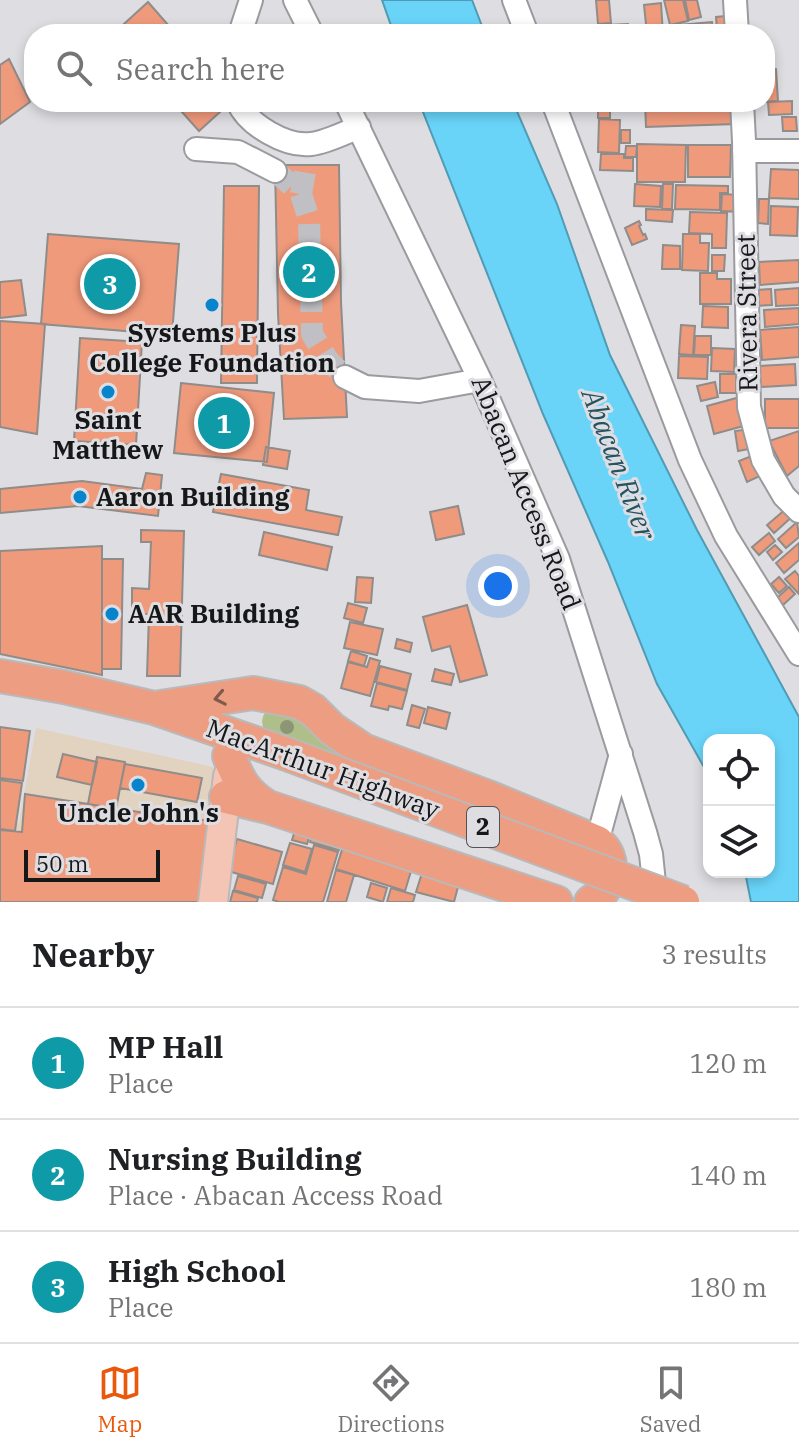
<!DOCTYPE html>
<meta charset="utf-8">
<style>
body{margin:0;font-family:"IBM Plex Serif",serif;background:#f2f2f2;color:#202124}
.controls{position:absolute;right:24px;bottom:24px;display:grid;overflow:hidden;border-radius:16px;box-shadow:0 4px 12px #0003}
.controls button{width:72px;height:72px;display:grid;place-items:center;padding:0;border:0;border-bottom:2px solid #e0e0e0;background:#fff;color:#202124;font:40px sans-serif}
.scale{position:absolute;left:24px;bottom:20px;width:136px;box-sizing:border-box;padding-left:8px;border:4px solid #161718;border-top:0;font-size:22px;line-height:28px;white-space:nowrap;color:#161718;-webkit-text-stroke:6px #dedee2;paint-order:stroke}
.you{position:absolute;left:498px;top:586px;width:28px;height:28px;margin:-20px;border:6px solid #fff;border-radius:50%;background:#1a73e8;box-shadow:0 0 0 12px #1a73e833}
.badge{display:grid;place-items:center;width:52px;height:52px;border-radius:50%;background:#ea580c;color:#fff;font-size:26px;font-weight:700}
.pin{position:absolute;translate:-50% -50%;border:4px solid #fff;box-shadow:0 2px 8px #0006}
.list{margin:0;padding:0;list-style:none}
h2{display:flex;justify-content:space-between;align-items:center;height:104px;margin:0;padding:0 32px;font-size:34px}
h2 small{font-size:26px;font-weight:400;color:#757577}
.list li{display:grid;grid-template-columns:52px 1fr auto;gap:24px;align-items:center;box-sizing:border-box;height:112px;padding:0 32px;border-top:2px solid #e0e0e0}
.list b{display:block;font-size:30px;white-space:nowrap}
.list p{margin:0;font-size:26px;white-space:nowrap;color:#757577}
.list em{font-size:26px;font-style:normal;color:#757577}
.icon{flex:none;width:44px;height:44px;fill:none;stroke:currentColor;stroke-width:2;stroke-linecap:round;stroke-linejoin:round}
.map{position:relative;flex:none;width:799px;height:902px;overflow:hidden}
.search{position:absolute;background:#fff;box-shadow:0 4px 12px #0003;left:24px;right:24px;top:24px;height:88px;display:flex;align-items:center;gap:20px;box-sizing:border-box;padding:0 28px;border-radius:32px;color:#757577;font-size:30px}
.sheet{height:440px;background:#fff}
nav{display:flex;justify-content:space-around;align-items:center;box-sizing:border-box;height:112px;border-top:2px solid #e0e0e0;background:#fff;font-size:22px;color:#757577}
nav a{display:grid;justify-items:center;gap:4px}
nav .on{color:#ea580c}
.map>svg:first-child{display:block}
</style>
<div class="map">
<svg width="799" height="902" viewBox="0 0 799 902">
<rect width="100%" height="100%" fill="#dedee2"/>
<!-- commercial -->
<path fill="#e2d2c0" d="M36,728L227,770L208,902H0V821L19,823Z"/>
<!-- green -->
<path fill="#aebf8a" d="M270,709L286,712L369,759L378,769L264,730C261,721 261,715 270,709Z"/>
<!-- water -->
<path fill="#69d4f8" stroke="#509bb5" stroke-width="2" d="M382,0H472L485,34H394Z
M419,102H513L557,204L610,355L697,530L799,717V902H751L745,872H769V740H709V776L657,684L608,562L543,414Z"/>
<!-- building -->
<path fill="#f09a7c" stroke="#8f8c8a" stroke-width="2" d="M596,0H609L611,23L598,24Z
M664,0H683L688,21L670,25Z
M685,0H697L701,17L689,20Z
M148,2L176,34H113Z
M661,3L663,34H647L644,5Z
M725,16L726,29L717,30L716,17Z
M712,22L713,34H668L667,26Z
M628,24L629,34H608V25Z
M9,59L30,102L0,124V65Z
M776,69L778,101L765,102V70Z
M792,101V114L769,115L768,102Z
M173,102H231L199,131Z
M645,102H735L736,124L646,127Z
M598,106L610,107V118H598Z
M782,117H796L797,131H783Z
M599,119L620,120L619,153L598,152Z
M621,130H630V143H621Z
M637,144L686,145L685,182H637Z
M688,145H731L730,177H688Z
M626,146H637L636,157H625Z
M601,154H624V158H633V171L600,170Z
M275,165H339L341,302L347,417L284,419L278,314Z
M771,169L799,170V199L769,198Z
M635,184L661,186L660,207L634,206Z
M663,184H673L672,209H662Z
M676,185L728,186V193H720V210L675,209Z
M224,186H259L257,383H221Z
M722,194L742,195L741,212L721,211Z
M759,199H769L768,224L758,223Z
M771,206L798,207L797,236L770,235Z
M646,209L673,210L672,222L646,220Z
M690,212L727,213L726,248H712V234L689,233Z
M639,221L641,225L639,226L643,235L645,234L647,239L632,245L625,228Z
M48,234L179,244L172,335L41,324Z
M683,234H700V243H709L708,271L682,270Z
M663,245L680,246V269H662Z
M712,255H725L724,271H712Z
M799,260V282L760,285L759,262Z
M700,273H717V279H731V304H700Z
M21,280L26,315L0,318V282Z
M799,288V305L776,306L775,290Z
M771,289L772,305L755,306L754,290Z
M703,306L728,307V328L702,327Z
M799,308V324L765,327L764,310Z
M0,321L45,324L37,434L0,427Z
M681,325L695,326L693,355L679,354Z
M799,327V357L762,360L760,330Z
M695,336H711V355H694Z
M80,338L142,342L136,445L74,441Z
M712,348L735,349L734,372L711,371Z
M679,356L708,357L707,379L678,378Z
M795,364L796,385L761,387L759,366Z
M720,374H736V393H720Z
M715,382L718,397L701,401L697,386Z
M181,383L274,393L267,462L174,453Z
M740,397L747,425L714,434L707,406Z
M765,399H799V428H765Z
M750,429L754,448L738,451L735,431Z
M799,431V466L787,476L769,441Z
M266,447L290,451L287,469L263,465Z
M754,455L762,475L747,482L739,461Z
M146,473L162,475L158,516L78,506L0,513V489L82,481L142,489Z
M221,474L309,490L306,510L342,517L338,535L213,512Z
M458,506L464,534L436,540L430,512Z
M787,508L794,515L774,533L767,525Z
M797,522L799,537L786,548L778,539Z
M141,530L184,531L180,676H147L149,614H132V588L149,589L151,542H141Z
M264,532L332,547L327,570L259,555Z
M769,533L775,541L759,555L752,547Z
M799,543V560L784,573L776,563Z
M775,545L782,552L773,560L767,552Z
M102,546V675L0,654V551Z
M102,559H123L121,669H102Z
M795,571L799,576V594L785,579Z
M357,577L373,578L371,603L355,602Z
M779,577L787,586L779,593L771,584Z
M789,587L795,594L783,605L777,598Z
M348,603L367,608L363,623L344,618Z
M467,605L487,675L460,682L450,646L432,651L423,617Z
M350,622L383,629L377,655L344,648Z
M397,639L412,643L410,652L395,648Z
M351,651L367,656L364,666L348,661Z
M370,658L380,661L370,696L341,688L348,662L367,667Z
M380,666L411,674L407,690L376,682Z
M435,669L454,674L451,685L432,681Z
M377,683L407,691L402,709L389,706L388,710L371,706Z
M412,705L425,709L419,728L407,725Z
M428,707L450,713L446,729L424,723Z
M0,727L30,731L23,781L0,778Z
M63,754L97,762L92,785L57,777Z
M97,757L125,762L116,809L88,804Z
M125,764L202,778L197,802L120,788Z
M0,780L22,783L15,831L0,829Z
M25,794L196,821L208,819L213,822L206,902H0V830L22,832Z
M314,828L343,837L339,850L310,842Z
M295,830L310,834L307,844L292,840Z
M346,837L415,858L405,891L336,869Z
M237,839L282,852L273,884L228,871Z
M290,843L312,849L305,872L283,865Z
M314,845L338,852L323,902H279L273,900L283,867L306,874Z
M336,870L354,875L346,902H327Z
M422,873L459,883L454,902L416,892Z
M238,876L266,884L262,898L234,890Z
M371,883L387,888L383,902L367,897Z
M391,888L415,895L413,902H387Z
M233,891L258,898L257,902H230Z"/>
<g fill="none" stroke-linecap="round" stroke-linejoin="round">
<!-- minor-tunnel -->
<path stroke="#c0c0c4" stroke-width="22" stroke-dasharray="22 11" stroke-linecap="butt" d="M275,171L301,194L309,219L312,334L328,360L345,377
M301,194L306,165"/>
<!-- minor casing -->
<g stroke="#9b9b9f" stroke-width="26">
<path id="minor" d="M295,0L312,34
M514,0L527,34
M735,0L737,34
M240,34L251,0
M238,102C248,125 286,147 311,144C327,142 344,133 359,127
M346,102L480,380L558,559L645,832L651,854L656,902
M553,102L690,460L726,536L799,654
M742,102L744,141L749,407L763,460L784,496L799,511
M196,149L238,152L275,171
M744,151H799
M345,377L365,387L419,391L480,380
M597,842L621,754"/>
</g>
<!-- major casing -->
<g stroke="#b9b9ba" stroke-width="32">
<path id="major" d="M213,902L228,776"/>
</g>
<!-- highway casing -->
<g stroke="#b9b9ba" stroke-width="36">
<path id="highway" d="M0,676L64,687L154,708L284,753
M154,708L253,693L299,702L313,710L332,729L363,750L488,797L597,842C618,858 612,889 591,902
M229,756C238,779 244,792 266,806
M226,797L268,807L556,902"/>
</g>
<!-- minor -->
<use href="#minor" stroke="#fff" stroke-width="22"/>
<!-- major -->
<use href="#major" stroke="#f4c5b4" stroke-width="28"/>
<!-- highway -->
<use href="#highway" stroke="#ed9e82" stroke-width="32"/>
<!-- highway-bridge casing -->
<g stroke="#b9b9ba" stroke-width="36" stroke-linecap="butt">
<path id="highway-bridge" d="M284,753L683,902"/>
</g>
<!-- highway-bridge -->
<use href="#highway-bridge" stroke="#ed9e82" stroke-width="32"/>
</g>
<!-- trees -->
<circle fill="#8d9577" cx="287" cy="727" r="7"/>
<!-- one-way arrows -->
<defs><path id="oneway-chevron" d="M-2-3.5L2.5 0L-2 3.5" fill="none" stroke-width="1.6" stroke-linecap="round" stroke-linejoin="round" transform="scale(2)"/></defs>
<use stroke="#825a4d" href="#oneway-chevron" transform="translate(220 698) rotate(169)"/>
<!-- markers -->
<g fill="#0884cc" stroke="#dedee2" stroke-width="3">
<circle cx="212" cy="305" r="8"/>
<circle cx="108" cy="392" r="8"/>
<circle cx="80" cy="497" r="8"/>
<circle cx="112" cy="614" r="8"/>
<circle cx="138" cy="785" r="8"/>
</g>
<g text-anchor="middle" stroke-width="6" stroke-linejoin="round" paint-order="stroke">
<!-- shield labels -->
<rect fill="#dedee2" stroke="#525355" stroke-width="2" x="467" y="807" width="32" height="40" rx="6"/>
<g font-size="24" font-weight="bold" fill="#161718">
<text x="483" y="835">2</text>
</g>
<!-- street labels -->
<g font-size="26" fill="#161718" stroke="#dedee2">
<text transform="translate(747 313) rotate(-91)" y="9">Rivera Street</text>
<text transform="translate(526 493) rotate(68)" y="9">Abacan Access Road</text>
<text transform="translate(323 769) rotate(20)" y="9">MacArthur Highway</text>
</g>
<!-- poi labels -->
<g font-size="26" font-weight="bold" fill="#161718" stroke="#dedee2">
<text x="212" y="342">Systems Plus<tspan x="212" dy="30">College Foundation</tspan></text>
<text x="108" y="429">Saint<tspan x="108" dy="30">Matthew</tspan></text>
<text x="96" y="506" text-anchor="start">Aaron Building</text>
<text x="128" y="623" text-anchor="start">AAR Building</text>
<text x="138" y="822">Uncle John's</text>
</g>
<!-- water labels -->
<g font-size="28" font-style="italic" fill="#255362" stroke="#dedee2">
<text transform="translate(619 464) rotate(69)" y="10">Abacan River</text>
</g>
</g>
</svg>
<div class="controls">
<button><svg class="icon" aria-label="locate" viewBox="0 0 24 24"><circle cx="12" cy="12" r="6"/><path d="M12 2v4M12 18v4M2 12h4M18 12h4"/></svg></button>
<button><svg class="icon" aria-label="layers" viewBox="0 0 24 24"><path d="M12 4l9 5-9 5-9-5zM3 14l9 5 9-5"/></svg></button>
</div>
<div class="scale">50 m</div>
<div class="you"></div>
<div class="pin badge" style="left:224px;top:423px;background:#0f9aa8">1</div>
<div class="pin badge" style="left:309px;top:272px;background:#0f9aa8">2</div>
<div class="pin badge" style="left:110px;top:284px;background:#0f9aa8">3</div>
<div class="search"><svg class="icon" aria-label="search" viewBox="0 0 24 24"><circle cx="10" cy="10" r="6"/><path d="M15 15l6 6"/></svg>Search here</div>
</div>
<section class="sheet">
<h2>Nearby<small>3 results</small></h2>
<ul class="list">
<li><span class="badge" style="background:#0f9aa8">1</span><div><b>MP Hall</b><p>Place</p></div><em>120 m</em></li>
<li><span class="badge" style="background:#0f9aa8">2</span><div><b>Nursing Building</b><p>Place · Abacan Access Road</p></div><em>140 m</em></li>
<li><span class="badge" style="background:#0f9aa8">3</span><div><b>High School</b><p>Place</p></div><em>180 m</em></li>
</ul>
</section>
<nav>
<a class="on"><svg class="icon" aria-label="map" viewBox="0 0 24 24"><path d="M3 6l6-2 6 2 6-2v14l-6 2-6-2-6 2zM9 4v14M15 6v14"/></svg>Map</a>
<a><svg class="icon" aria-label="directions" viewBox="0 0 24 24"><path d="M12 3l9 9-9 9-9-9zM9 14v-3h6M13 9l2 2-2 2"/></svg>Directions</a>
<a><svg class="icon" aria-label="saved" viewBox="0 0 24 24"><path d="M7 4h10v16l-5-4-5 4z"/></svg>Saved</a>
</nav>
